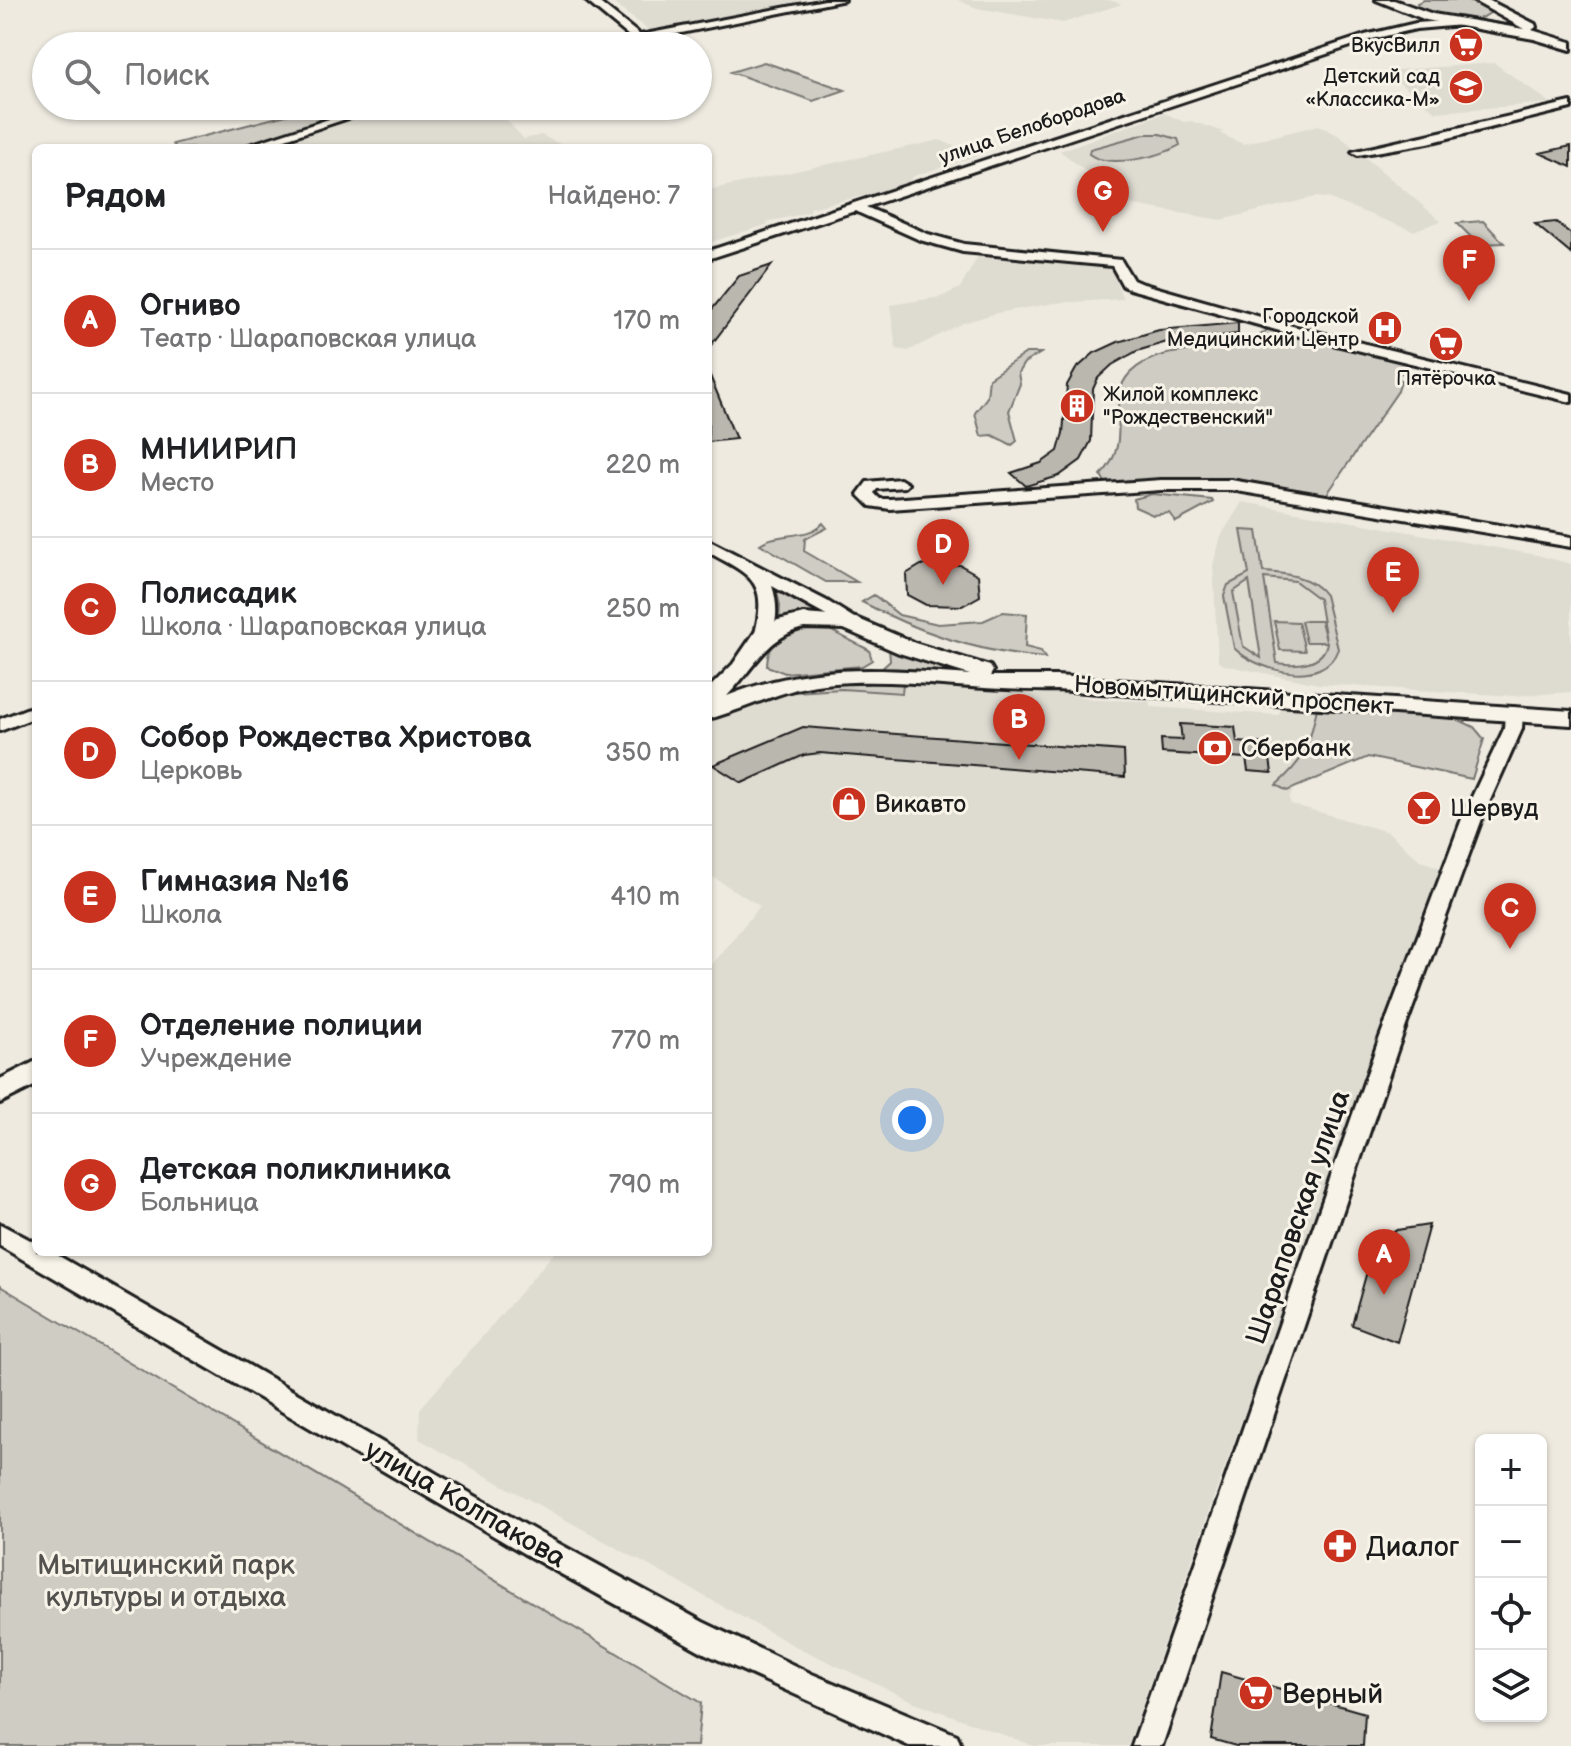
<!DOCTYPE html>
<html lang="ru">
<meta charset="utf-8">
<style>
body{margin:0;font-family:"Balsamiq Sans",sans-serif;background:#f6f6f6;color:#202124}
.controls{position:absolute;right:24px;bottom:24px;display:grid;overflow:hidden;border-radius:12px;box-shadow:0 2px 6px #0004}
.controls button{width:72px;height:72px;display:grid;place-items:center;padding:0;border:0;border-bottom:2px solid #e0e0e0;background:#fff;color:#202124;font:40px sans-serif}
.you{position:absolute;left:912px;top:1120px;width:28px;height:28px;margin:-20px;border:6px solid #fff;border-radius:50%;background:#1a73e8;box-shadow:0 0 0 12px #1a73e833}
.badge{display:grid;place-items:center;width:52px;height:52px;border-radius:50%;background:#c8321e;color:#fff;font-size:26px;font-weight:700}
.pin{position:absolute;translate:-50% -66px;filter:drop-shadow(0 2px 4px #0008)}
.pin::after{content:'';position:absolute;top:42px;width:28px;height:24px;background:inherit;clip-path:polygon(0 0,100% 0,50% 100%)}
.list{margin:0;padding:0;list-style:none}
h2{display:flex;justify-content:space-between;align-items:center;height:104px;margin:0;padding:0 32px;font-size:34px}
h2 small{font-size:26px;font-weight:400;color:#757577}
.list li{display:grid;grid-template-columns:52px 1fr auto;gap:24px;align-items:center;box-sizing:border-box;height:144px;padding:0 32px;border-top:2px solid #e0e0e0}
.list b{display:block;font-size:30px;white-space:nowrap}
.list p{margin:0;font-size:26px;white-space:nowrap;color:#757577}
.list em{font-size:26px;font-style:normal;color:#757577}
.icon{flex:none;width:44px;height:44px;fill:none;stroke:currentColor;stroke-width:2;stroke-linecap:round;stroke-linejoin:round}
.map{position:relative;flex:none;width:1571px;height:1746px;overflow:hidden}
.search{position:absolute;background:#fff;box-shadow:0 2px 6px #0004;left:32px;top:32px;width:680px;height:88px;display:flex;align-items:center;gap:20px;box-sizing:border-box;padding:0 28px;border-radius:44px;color:#757577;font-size:30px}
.panel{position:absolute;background:#fff;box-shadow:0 2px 6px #0004;left:32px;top:144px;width:680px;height:1112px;border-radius:12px}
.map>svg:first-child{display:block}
</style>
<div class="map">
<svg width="1571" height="1746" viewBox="0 0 1571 1746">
<rect width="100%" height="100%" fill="#eeeae0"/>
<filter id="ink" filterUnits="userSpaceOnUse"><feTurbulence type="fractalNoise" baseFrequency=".0125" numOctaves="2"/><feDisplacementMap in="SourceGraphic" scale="16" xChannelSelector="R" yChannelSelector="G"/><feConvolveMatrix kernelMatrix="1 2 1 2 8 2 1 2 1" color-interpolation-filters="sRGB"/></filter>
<g filter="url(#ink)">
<!-- built -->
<path fill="#dedbd1" d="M609,0H818L651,32Z
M957,0H1109L1122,4L1063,23L977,8Z
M1494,63L1551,103L1436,112L1384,71Z
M393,106H517L524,111L502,115L524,139L541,135L568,148L264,147Z
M1164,113L1184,122L1191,121L1224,132L1219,133L1243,144L1319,125L1341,137L1441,221L1413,231L1327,198L1315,197L1221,220L1134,205L1127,203L1060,151Z
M940,140L977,156L914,176L908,182L888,190L810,208L811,211L798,215L767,222L769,224L708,243V190Z
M980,253L1110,266L1123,299L1055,303L997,313L963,323L908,351L896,349L890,305L941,297L960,288Z
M1242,502L1537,555L1571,564V692L1514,696L1319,684L1224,665L1218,661L1213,565L1221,536Z
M864,683L1061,693L1099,700L1149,701L1151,707L1278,715L1283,706L1321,709L1318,748L1289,798L1291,804L1388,832L1421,861L1443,869L1213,1499L1128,1746H1034L912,1701L795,1646L419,1439L420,1409L555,1252H708V969L760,906L708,874V722L764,698L821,685Z"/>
<!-- green -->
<path fill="#cfccc3" stroke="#767470" stroke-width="2" fill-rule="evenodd" d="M1424,0H1467L1489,9L1490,13C1470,28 1440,17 1419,10L1417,3Z
M764,62L845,90L813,101L731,72Z
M321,106H366L234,148H176L173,144Z
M1145,134H1160L1178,139L1180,145C1160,157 1108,169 1089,154L1090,149Z
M1483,221L1504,243L1478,244L1457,223Z
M1269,328L1410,364L1398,376L1401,381L1398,391L1327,494L1219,480L1107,486L1101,475C1136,440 1103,401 1130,373C1166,336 1237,362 1269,328Z
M1026,353H1041L1024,363L1018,373L1020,384L1009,411L1017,441L1012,445L992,435L981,436L975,413L987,397L989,378Z
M1152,494L1212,500L1213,502L1176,522L1169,513L1153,515L1135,507L1134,499Z
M823,523L827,528L805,539L804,551L857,582H826L760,544C777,532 810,539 823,523Z
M1241,530L1257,531L1263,572C1284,573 1312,576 1325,595L1338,649C1324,689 1257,671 1234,648L1224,596L1228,585L1249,574ZM1264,578L1295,581L1319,599L1326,641L1321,621H1301L1306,642H1327C1324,665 1295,666 1277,663ZM1249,581L1261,658L1243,646L1233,592Z
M776,587L828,616H805L779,622L780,606Z
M874,595L899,615L938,624L983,621L1003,612L1027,614L1025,647L1041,651L1045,658C979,653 920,633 862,602Z
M1274,621L1298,622L1305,651L1280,650Z
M824,627L869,650L872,660L862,666L785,673L767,666C767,634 799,628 824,627Z
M889,648L988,676L878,672L890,661Z
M864,683H903L902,693L842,689L778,693L821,685Z
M1317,708L1457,719L1474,727L1484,739L1472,779L1368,757L1287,791L1276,785C1306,759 1309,746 1317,708Z
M0,1286L701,1703L697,1746H0Z"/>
<!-- building -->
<path fill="#bab7af" stroke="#1c1c1c" stroke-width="2" d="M1571,146V167L1540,153Z
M1556,222L1571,234V254L1535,224Z
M772,265L708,349V314L739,276Z
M1238,323V334L1167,342L1137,351L1112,365L1098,378L1093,389L1091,441L1081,460L1059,476L1026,486L1011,473L1041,463L1058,451L1063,433L1067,385L1076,369L1094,353L1118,342L1159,330Z
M708,371L736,439L708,442Z
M921,565H960L978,575L980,596L962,606L926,605L907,595L906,574Z
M1180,724L1235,727L1237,742L1268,744L1272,773L1248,771L1246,758L1162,753L1161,739L1182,740Z
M803,727L1124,751L1125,777L820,753L804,755L742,783L713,765Z
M1429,1225L1397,1342L1352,1325L1373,1250L1380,1252L1385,1236L1397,1230Z
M1221,1672L1365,1713L1363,1746H1236L1211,1739Z"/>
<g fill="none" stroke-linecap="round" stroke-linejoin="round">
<!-- minor casing -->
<g stroke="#1c1c1c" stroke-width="6">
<path id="minor" d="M585,0H596L640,35L825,0H845L617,46H596L630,37Z
M1459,20L1462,25L1416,29L1372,39L866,207L928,234L964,244L1121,260L1133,280L1140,283L1296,327L1571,394V402L1287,333L1130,289L1123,286L1112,266L963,252L920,240L855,211L708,259V251L1365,35L1416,23Z
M1571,102V108L1428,143L1358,155L1352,152Z
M369,106H385L258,148H240Z
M900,479L908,484L905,487L877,489L874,493L880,499H890L1161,480H1231L1571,537V547L1231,490H1161L890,509L870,506L858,494L867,482Z
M708,540L827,601L867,626L858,631L852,630L772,586C778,603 778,624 769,641H757L754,637C769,581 752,576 708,552Z
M36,705V717L0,731V719Z
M1514,707L1523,712L1522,729L1483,816L1399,1045L1162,1746H1132L1377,1045L1463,816L1504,729L1505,712Z
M0,1224L36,1243V1252H52L543,1535L703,1622L812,1674L957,1735L961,1746H909L706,1654L523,1553L0,1246Z"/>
</g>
<!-- major casing -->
<g stroke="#1c1c1c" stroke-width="6">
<path id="major" d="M1376,0H1394L1433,14L1524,29L1472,0H1488L1535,24L1536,27L1532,30L1571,42V50L1534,39L1426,20Z
M804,614L856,618L915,643L990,666L993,671L990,676H1056L1571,711V725L1056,690C980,692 899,676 824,684C783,688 748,709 708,719V689L733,664L755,632L778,620ZM804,628L844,629L899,653L970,675C881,669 812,662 727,696C752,671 767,636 804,628Z
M36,1061V1085L0,1103V1079Z"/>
</g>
<!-- minor -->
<use href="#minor" fill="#f7f3e8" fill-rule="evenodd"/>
<!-- major -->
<use href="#major" fill="#f7f3e8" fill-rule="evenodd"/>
</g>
</g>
<!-- icons -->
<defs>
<g id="supermarket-disc" transform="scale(1.8)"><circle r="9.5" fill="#c8321e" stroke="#f7f3e8"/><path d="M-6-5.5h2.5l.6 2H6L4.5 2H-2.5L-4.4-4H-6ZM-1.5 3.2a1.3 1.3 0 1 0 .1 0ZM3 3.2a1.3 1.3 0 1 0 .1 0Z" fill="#fff"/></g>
<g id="school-disc" transform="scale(1.8)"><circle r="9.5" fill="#c8321e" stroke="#f7f3e8"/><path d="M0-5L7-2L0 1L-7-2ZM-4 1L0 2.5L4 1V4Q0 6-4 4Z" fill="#fff"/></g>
<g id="hospital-disc" transform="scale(1.8)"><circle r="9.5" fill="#c8321e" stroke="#f7f3e8"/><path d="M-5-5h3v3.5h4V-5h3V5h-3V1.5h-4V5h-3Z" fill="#fff"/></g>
<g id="building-disc" transform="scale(1.8)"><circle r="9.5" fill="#c8321e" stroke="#f7f3e8"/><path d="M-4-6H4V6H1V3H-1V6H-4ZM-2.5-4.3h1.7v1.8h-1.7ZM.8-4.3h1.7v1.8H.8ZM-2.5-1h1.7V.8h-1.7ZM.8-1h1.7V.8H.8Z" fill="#fff"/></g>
<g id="bank-disc" transform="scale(1.8)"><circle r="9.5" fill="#c8321e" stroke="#f7f3e8"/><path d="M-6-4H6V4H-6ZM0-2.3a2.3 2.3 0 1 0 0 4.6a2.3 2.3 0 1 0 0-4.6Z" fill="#fff"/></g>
<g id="shop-disc" transform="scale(1.8)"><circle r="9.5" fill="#c8321e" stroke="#f7f3e8"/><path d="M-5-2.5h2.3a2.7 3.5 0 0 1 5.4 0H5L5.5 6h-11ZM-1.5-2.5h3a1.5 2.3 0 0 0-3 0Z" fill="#fff"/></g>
<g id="bar-disc" transform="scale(1.8)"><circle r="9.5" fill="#c8321e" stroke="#f7f3e8"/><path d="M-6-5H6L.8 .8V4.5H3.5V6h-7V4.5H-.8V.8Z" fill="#fff"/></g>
<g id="pharmacy-disc" transform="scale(1.8)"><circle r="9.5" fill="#c8321e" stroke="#f7f3e8"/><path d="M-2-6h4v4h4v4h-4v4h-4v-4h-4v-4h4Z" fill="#fff"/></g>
</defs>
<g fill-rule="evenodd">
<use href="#supermarket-disc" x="1466" y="45"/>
<use href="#school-disc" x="1466" y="87"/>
<use href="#hospital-disc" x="1385" y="328"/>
<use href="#supermarket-disc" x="1446" y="344"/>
<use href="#building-disc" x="1077" y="406"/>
<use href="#bank-disc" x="1215" y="748"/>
<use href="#shop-disc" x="849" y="804"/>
<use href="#bar-disc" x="1424" y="808"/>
<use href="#pharmacy-disc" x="1340" y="1546"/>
<use href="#supermarket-disc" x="1256" y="1693"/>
</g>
<g text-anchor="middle" stroke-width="6" stroke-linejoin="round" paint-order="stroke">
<!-- far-poi labels -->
<g font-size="20" fill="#1c1c1c" stroke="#f7f3e8" text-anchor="end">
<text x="1440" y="52">ВкусВилл</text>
<text x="1440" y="83">Детский сад<tspan x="1440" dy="23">«Классика-М»</tspan></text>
<text x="1359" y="323">Городской<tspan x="1359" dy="23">Медицинский Центр</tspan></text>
<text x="1446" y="385" text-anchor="middle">Пятёрочка</text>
<text x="1103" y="401" text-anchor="start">Жилой комплекс<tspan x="1103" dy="23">"Рождественский"</tspan></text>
</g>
<!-- far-street labels -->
<g font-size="20" fill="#1c1c1c" stroke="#f7f3e8">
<text transform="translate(1032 126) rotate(-19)" y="7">улица Белобородова</text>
</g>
<!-- street labels -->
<g font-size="24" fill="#1c1c1c" stroke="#f7f3e8">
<text transform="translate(1234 695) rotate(4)" y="8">Новомытищинский проспект</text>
</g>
<!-- poi labels -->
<g font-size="24" fill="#1c1c1c" stroke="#f7f3e8" text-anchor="start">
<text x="1241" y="756">Сбербанк</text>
<text x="875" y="812">Викавто</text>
<text x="1450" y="816">Шервуд</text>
</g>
<!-- near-street labels -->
<g font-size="28" fill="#1c1c1c" stroke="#f7f3e8">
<text transform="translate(1297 1217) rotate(-71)" y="10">Шараповская улица</text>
<text transform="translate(466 1503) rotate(30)" y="10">улица Колпакова</text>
</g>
<!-- near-poi labels -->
<g font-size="28" fill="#1c1c1c" stroke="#f7f3e8" text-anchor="start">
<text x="1366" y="1556">Диалог</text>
<text x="1282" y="1703">Верный</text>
</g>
<!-- near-park labels -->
<g font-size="28" fill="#52514e" stroke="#f7f3e8">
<text x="166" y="1574">Мытищинский парк<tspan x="166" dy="32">культуры и отдыха</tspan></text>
</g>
</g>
</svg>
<div class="controls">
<button>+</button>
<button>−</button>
<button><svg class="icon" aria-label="locate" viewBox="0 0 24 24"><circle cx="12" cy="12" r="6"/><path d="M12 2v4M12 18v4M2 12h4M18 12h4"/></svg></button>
<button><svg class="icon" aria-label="layers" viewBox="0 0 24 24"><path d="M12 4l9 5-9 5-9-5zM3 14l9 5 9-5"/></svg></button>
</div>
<div class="you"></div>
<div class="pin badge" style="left:1384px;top:1295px">A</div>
<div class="pin badge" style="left:1019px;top:760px">B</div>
<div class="pin badge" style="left:1510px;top:949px">C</div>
<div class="pin badge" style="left:943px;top:585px">D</div>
<div class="pin badge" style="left:1393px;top:613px">E</div>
<div class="pin badge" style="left:1469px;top:301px">F</div>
<div class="pin badge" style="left:1103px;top:232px">G</div>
<div class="search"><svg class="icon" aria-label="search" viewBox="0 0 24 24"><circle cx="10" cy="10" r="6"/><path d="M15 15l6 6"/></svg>Поиск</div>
<section class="panel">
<h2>Рядом<small>Найдено: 7</small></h2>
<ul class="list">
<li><span class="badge">A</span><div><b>Огниво</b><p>Театр · Шараповская улица</p></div><em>170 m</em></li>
<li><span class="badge">B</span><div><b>МНИИРИП</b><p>Место</p></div><em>220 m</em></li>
<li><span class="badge">C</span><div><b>Полисадик</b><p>Школа · Шараповская улица</p></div><em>250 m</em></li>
<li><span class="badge">D</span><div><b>Собор Рождества Христова</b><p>Церковь</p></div><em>350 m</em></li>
<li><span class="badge">E</span><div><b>Гимназия №16</b><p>Школа</p></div><em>410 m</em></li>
<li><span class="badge">F</span><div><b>Отделение полиции</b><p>Учреждение</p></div><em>770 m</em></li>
<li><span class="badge">G</span><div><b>Детская поликлиника</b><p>Больница</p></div><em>790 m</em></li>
</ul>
</section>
</div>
